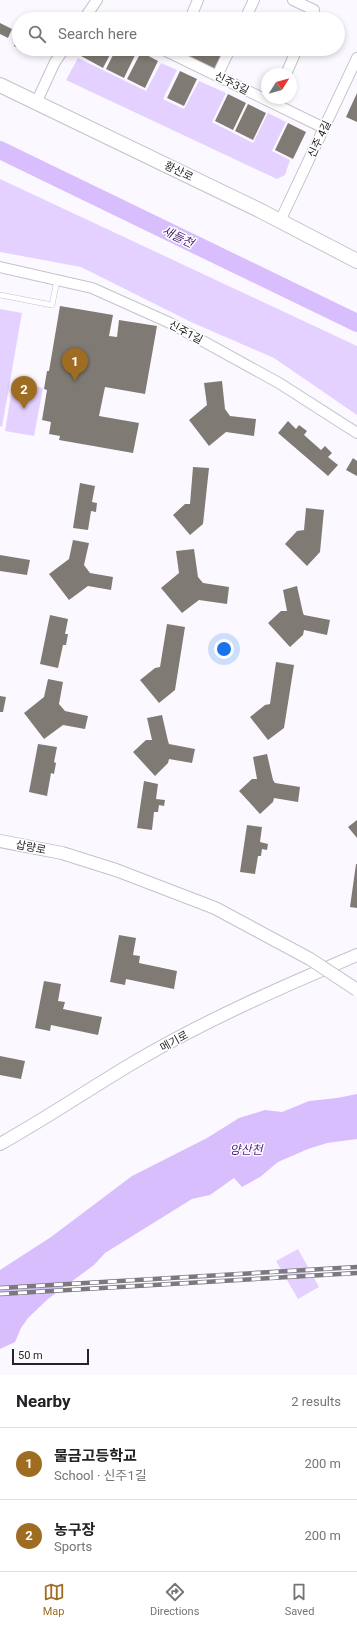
<!DOCTYPE html>
<meta charset="utf-8">
<style>
body{margin:0;font-family:Roboto,"Noto Sans KR",sans-serif;background:#f2f2f2;color:#202124}
.compass{position:absolute;left:261px;top:68px;width:36px;height:36px;border-radius:50%;background:#fff;box-shadow:0 2px 6px #0003;rotate:53deg}
.scale{position:absolute;left:12px;bottom:10px;width:77px;box-sizing:border-box;padding-left:4px;border:2px solid #252427;border-top:0;font-size:11px;line-height:14px;white-space:nowrap;color:#252427;-webkit-text-stroke:3px #fff;paint-order:stroke}
.you{position:absolute;left:224px;top:649px;width:14px;height:14px;margin:-10px;border:3px solid #fff;border-radius:50%;background:#1a73e8;box-shadow:0 0 0 6px #1a73e833}
.badge{display:grid;place-items:center;width:26px;height:26px;border-radius:50%;background:#9e6d21;color:#fff;font-size:13px;font-weight:700}
.pin{position:absolute;translate:-50% -33px;filter:drop-shadow(0 1px 2px #0008)}
.pin::after{content:'';position:absolute;top:21px;width:14px;height:12px;background:inherit;clip-path:polygon(0 0,100% 0,50% 100%)}
.list{margin:0;padding:0;list-style:none}
h2{display:flex;justify-content:space-between;align-items:center;height:52px;margin:0;padding:0 16px;font-size:17px}
h2 small{font-size:13px;font-weight:400;color:#757577}
.list li{display:grid;grid-template-columns:26px 1fr auto;gap:12px;align-items:center;box-sizing:border-box;height:72px;padding:0 16px;border-top:1px solid #e0e0e0}
.list b{display:block;font-size:15px;white-space:nowrap}
.list p{margin:0;font-size:13px;white-space:nowrap;color:#757577}
.list em{font-size:13px;font-style:normal;color:#757577}
.icon{flex:none;width:22px;height:22px;fill:none;stroke:currentColor;stroke-width:2;stroke-linecap:round;stroke-linejoin:round}
.map{position:relative;flex:none;width:357px;height:1375px;overflow:hidden}
.search{position:absolute;background:#fff;box-shadow:0 2px 6px #0003;left:12px;right:12px;top:12px;height:44px;display:flex;align-items:center;gap:10px;box-sizing:border-box;padding:0 14px;border-radius:22px;color:#757577;font-size:15px}
.sheet{height:196px;background:#fff}
nav{display:flex;justify-content:space-around;align-items:center;box-sizing:border-box;height:56px;border-top:1px solid #e0e0e0;background:#fff;font-size:11px;color:#757577}
nav a{display:grid;justify-items:center;gap:2px}
nav .on{color:#9e6d21}
.map>svg:first-child{display:block}
</style>
<div class="map">
<svg width="357" height="1375" viewBox="0 0 357 1375">
<rect width="100%" height="100%" fill="#fbf9ff"/>
<!-- green -->
<path fill="#e4d1ff" d="M78,58L146,91L161,63L177,70L163,99L184,109L199,81L226,93L212,122L253,143L268,113L286,122L272,151L290,160L285,175L277,179L66,80Z
M0,179L357,346V415L274,358L191,322L81,267L0,252Z
M0,309L22,313L2,427L0,426Z
M13,382L43,388L34,436L5,431Z
M298,1249L319,1287L298,1299L276,1261Z"/>
<!-- water -->
<path fill="#d9befe" d="M357,1094V1139L327,1143L308,1149L278,1162L260,1177L242,1187L234,1178L210,1195L192,1199L105,1253L94,1265L48,1299L28,1318L21,1328L15,1342L0,1349V1270L51,1237L132,1176L207,1138L239,1118L265,1110L282,1112L309,1101L337,1098Z"/>
<g fill="none" stroke-linecap="round" stroke-linejoin="round">
<!-- river -->
<path stroke="#d9befe" stroke-width="18" d="M0,150L357,323"/>
</g>
<!-- building -->
<path fill="#807a74" d="M0,23L12,29L8,38L0,34Z
M19,31V48L14,46L16,42L14,40Z
M84,49H113L103,68L81,56Z
M116,49H134L137,51L124,78L106,69Z
M180,49H224L225,50L214,71L178,52Z
M141,52L158,61L145,88L127,79Z
M180,71L197,79L184,106L167,98Z
M357,93V122L346,117Z
M228,94L246,103L233,130L215,121Z
M248,104L266,113L253,140L235,131Z
M288,123L306,132L293,159L275,150Z
M60,306L113,315L109,336L117,337L119,320L157,326L145,394L105,387L99,416L139,423L133,453L59,440L60,436L49,434L51,422L42,420L47,390L44,389L47,371H49Z
M222,381L225,409L230,416L256,419L254,436L226,432L209,446L189,420L207,405L204,383Z
M288,421L296,429L299,425L307,431L304,435L321,450L325,446L332,453L328,457L338,465L328,476L278,433Z
M353,458L357,461V476L346,470Z
M193,467L209,468L203,524L190,535L173,515L185,504H190Z
M80,483L95,486L92,502L97,503L96,512L91,511L88,530L73,528Z
M306,508L324,510L320,552L307,566L285,544L297,531L304,530Z
M73,540L89,543L84,565L90,573L113,577L111,590L88,586L69,600L49,574L69,559Z
M194,549L198,577L203,583L229,587L227,604L199,600L182,613L161,588L179,573L176,551Z
M0,555L30,560L27,575L0,571Z
M297,586L303,613L304,615L330,620L327,635L304,630L303,635L290,647L268,623L281,611H287L283,590Z
M50,615L68,619L65,634H68L66,645H63L58,668L40,664Z
M167,624L185,627L175,690L159,703L140,680L155,668L160,667Z
M276,662L294,665L284,728L268,740L250,717L265,705L270,704Z
M48,679L63,682L59,704L65,711L88,716L85,729L63,725L44,739L24,713L44,697Z
M0,696L6,697L3,712H0Z
M162,715L168,741L169,744L195,749L192,763L169,759L168,763L155,776L133,752L146,740H152L147,718Z
M38,744L57,747L54,762L56,763L54,774L51,773L47,796L29,792Z
M267,754L273,780L275,783L300,787L298,802L274,798L273,802L260,814L239,791L252,779H257L253,757Z
M144,781L158,784L156,799L165,800L164,806L159,805L158,812H154L152,830L137,828Z
M357,820V838L348,827Z
M247,825L262,827L260,842L268,844L267,850L262,849L261,856H258L255,874L240,872Z
M356,864H357V908L350,907Z
M119,935L136,938L133,955L140,956L139,963L177,971L174,989L126,979L125,985L110,982Z
M44,981L61,984L58,1001L65,1002L63,1009L102,1017L98,1035L51,1025L50,1031L35,1028Z
M0,1056L25,1061L21,1079L0,1075Z"/>
<g fill="none" stroke-linecap="round" stroke-linejoin="round">
<!-- service casing -->
<g stroke="#c5c2ca" stroke-width="6">
<path id="service" d="M0,295L52,305L57,280"/>
</g>
<!-- minor casing -->
<g stroke="#c5c2ca" stroke-width="12">
<path id="minor" d="M293,0L314,10L310,19
M84,19L97,0
M190,19L198,0
M245,19L254,0
M162,49L324,128
M286,74L297,49
M217,76L230,49
M36,103L55,62L64,49
M280,221L357,58
M0,267L92,288L170,323L279,383L357,433"/>
</g>
<!-- tertiary casing -->
<g stroke="#c5c2ca" stroke-width="14">
<path id="tertiary" d="M0,841L62,853
M0,1144C47,1118 92,1087 138,1060C208,1019 282,987 357,955"/>
</g>
<!-- secondary casing -->
<g stroke="#c5c2ca" stroke-width="16">
<path id="secondary" d="M0,85L261,211L357,261"/>
</g>
<!-- service -->
<use href="#service" stroke="#fff" stroke-width="5"/>
<!-- minor -->
<use href="#minor" stroke="#fff" stroke-width="10"/>
<!-- tertiary -->
<use href="#tertiary" stroke="#fff" stroke-width="12"/>
<!-- secondary -->
<use href="#secondary" stroke="#fff" stroke-width="14"/>
<!-- rail casing -->
<g stroke="#7b797d" stroke-width="4.5">
<path id="rail" d="M0,1288L357,1267
M0,1294L357,1273"/>
</g>
<!-- rail -->
<use href="#rail" stroke="#fff" stroke-width="3" stroke-dasharray="9" stroke-linecap="butt"/>
<!-- tertiary-bridge casing -->
<g stroke="#c5c2ca" stroke-width="14" stroke-linecap="butt">
<path id="tertiary-bridge" d="M62,853L116,870L215,908L310,959L357,990"/>
</g>
<!-- tertiary-bridge -->
<use href="#tertiary-bridge" stroke="#fff" stroke-width="12"/>
</g>
<g text-anchor="middle" stroke-width="3" stroke-linejoin="round" paint-order="stroke">
<!-- street labels -->
<g font-size="11" fill="#252427" stroke="#fff">
<text transform="translate(232 83) rotate(26)" y="4">신주3길</text>
<text transform="translate(319 139) rotate(-65)" y="4">신주 4길</text>
<text transform="translate(179 171) rotate(26)" y="4">황산로</text>
<text transform="translate(186 332) rotate(28)" y="4">신주1길</text>
<text transform="translate(31 847) rotate(11)" y="4">삽량로</text>
<text transform="translate(174 1041) rotate(-29)" y="4">메기로</text>
</g>
<!-- water labels -->
<g font-size="12" font-style="italic" fill="#4b1c76" stroke="#fff">
<text transform="translate(178 237) rotate(26)" y="4">새들천</text>
<text x="246" y="1154">양산천</text>
</g>
</g>
</svg>
<svg class="compass" viewBox="-18 -18 36 36"><path d="M0-13l5 13h-10z" fill="#e53935"/><path d="M0 13l5-13h-10z" fill="#757577"/></svg>
<div class="scale">50 m</div>
<div class="you"></div>
<div class="pin badge" style="left:75px;top:381px">1</div>
<div class="pin badge" style="left:24px;top:409px">2</div>
<div class="search"><svg class="icon" aria-label="search" viewBox="0 0 24 24"><circle cx="10" cy="10" r="6"/><path d="M15 15l6 6"/></svg>Search here</div>
</div>
<section class="sheet">
<h2>Nearby<small>2 results</small></h2>
<ul class="list">
<li><span class="badge">1</span><div><b>물금고등학교</b><p>School · 신주1길</p></div><em>200 m</em></li>
<li><span class="badge">2</span><div><b>농구장</b><p>Sports</p></div><em>200 m</em></li>
</ul>
</section>
<nav>
<a class="on"><svg class="icon" aria-label="map" viewBox="0 0 24 24"><path d="M3 6l6-2 6 2 6-2v14l-6 2-6-2-6 2zM9 4v14M15 6v14"/></svg>Map</a>
<a><svg class="icon" aria-label="directions" viewBox="0 0 24 24"><path d="M12 3l9 9-9 9-9-9zM9 14v-3h6M13 9l2 2-2 2"/></svg>Directions</a>
<a><svg class="icon" aria-label="saved" viewBox="0 0 24 24"><path d="M7 4h10v16l-5-4-5 4z"/></svg>Saved</a>
</nav>
